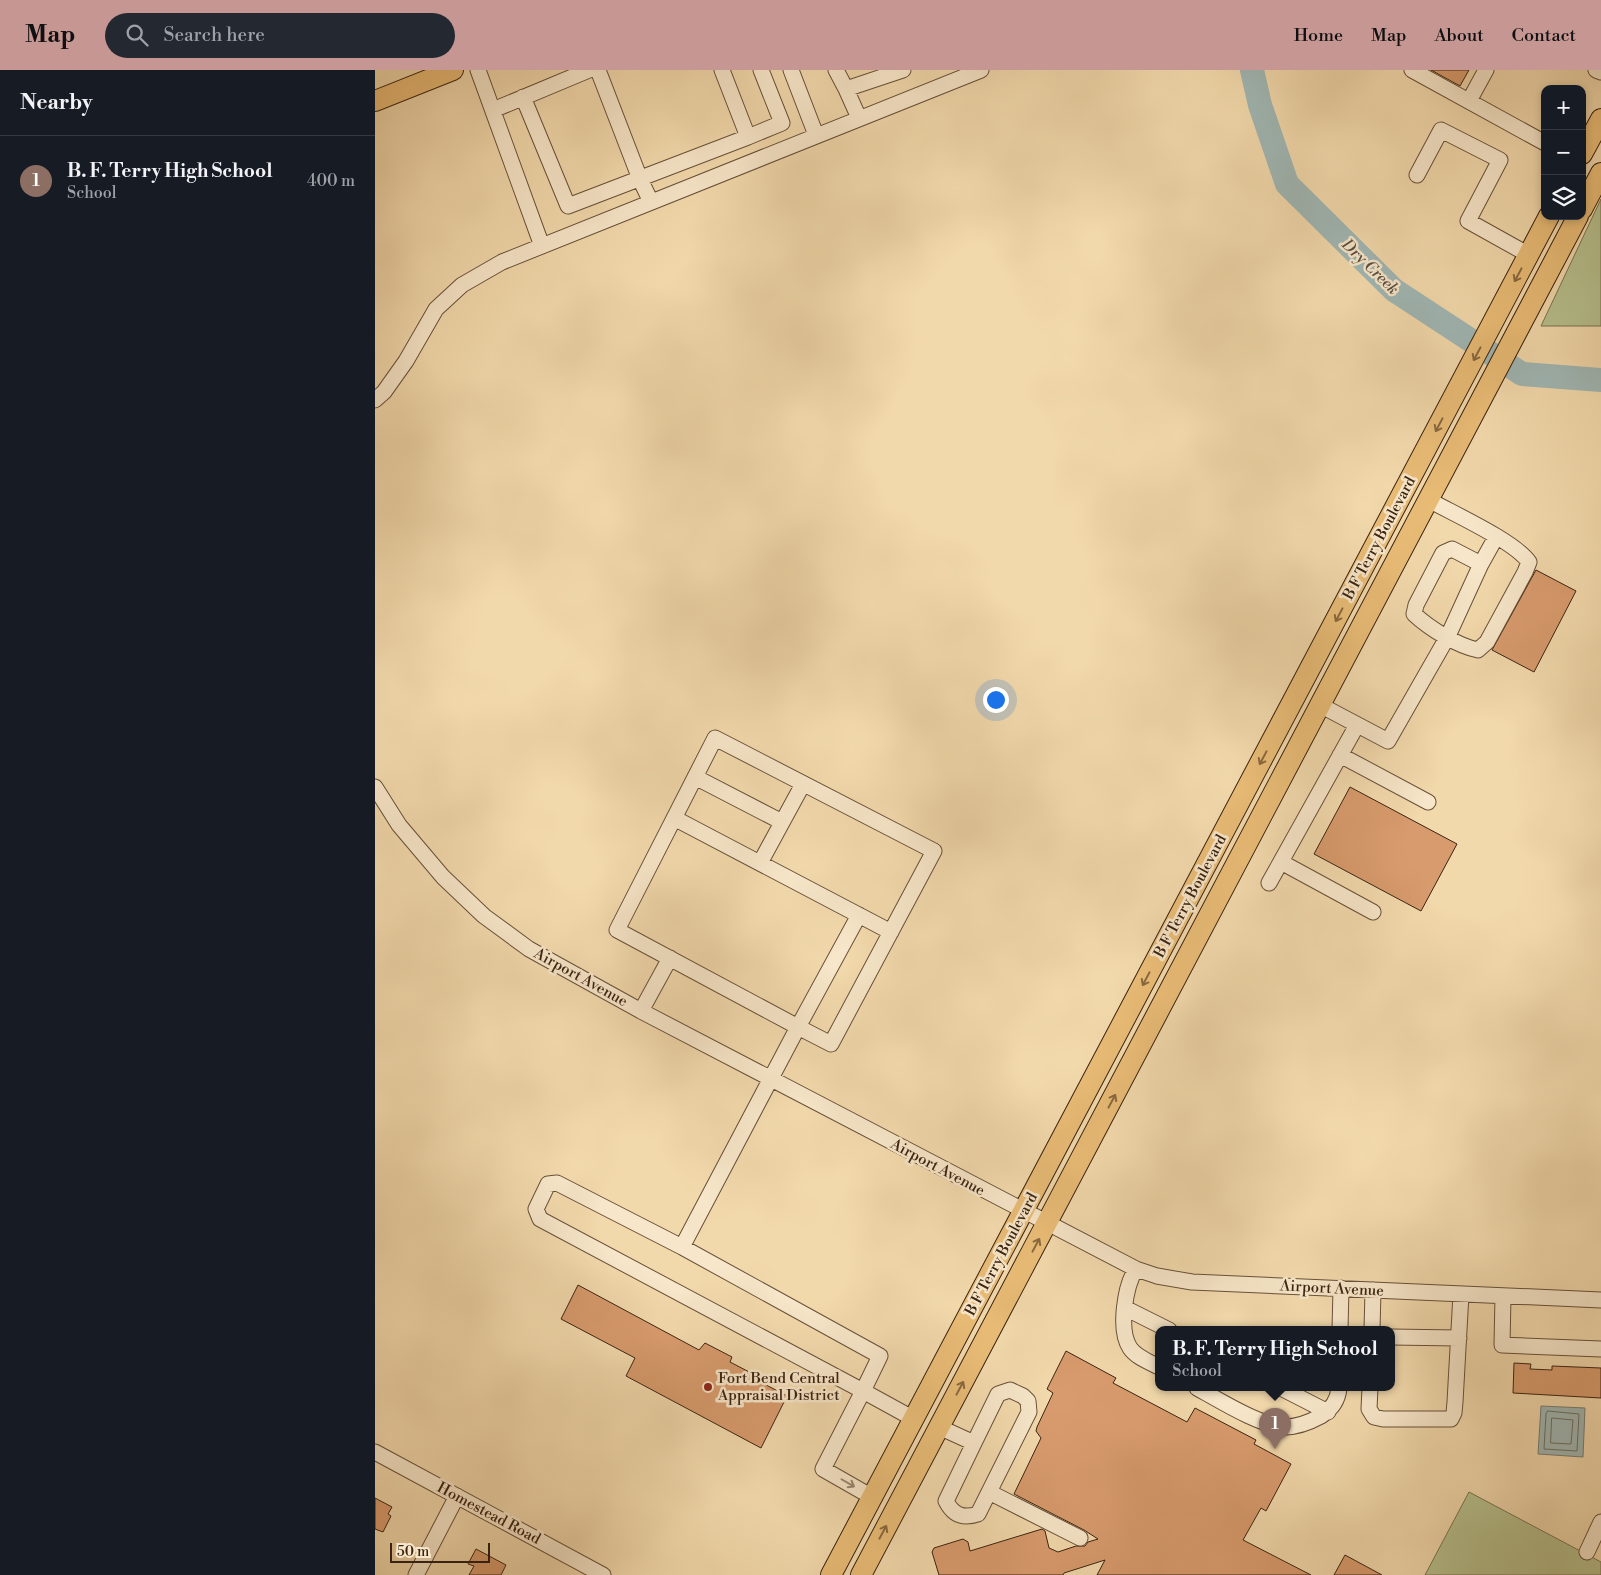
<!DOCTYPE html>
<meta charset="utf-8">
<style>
body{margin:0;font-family:"Libre Bodoni",serif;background:#242831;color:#f1f3f6}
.controls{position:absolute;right:15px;top:15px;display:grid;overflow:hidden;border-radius:10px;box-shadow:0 2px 8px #0003}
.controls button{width:45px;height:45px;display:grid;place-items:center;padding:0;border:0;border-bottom:1px solid #363941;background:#171b24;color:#f1f3f6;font:25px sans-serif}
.scale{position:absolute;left:15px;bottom:12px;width:100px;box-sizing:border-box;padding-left:5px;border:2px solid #3a2312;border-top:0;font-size:14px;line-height:18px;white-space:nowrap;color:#3a2312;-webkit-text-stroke:4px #f7e6c9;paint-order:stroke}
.you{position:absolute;left:620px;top:629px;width:18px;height:18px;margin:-12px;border:4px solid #fff;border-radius:50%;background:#1a73e8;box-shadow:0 0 0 8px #1a73e833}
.badge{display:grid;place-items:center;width:32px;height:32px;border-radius:50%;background:#c59692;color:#fff;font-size:16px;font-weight:700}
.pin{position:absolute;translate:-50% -41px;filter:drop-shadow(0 1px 2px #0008)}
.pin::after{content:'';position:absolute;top:26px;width:18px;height:15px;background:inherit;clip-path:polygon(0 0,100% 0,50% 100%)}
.popup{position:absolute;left:780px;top:1256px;width:240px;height:65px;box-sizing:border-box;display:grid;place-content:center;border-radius:10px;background:#171b24;filter:drop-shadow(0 1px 4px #0005);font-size:16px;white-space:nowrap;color:#9ea1a6}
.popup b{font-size:19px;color:#f1f3f6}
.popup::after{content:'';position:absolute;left:50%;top:100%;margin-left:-10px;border:10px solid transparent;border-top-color:#171b24}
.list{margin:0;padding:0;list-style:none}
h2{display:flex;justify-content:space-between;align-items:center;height:65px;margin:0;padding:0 20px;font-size:21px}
h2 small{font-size:16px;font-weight:400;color:#9ea1a6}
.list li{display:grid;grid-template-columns:32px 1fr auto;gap:15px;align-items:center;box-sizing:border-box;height:90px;padding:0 20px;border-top:1px solid #363941}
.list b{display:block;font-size:19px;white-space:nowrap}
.list p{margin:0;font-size:16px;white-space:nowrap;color:#9ea1a6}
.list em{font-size:16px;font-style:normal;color:#9ea1a6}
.icon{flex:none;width:28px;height:28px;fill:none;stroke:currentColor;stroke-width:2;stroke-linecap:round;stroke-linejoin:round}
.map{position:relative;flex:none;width:1226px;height:1505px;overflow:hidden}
header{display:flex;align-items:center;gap:30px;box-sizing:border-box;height:70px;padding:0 25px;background:#c59692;color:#111}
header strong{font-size:24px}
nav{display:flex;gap:28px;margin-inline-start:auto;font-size:18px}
.search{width:350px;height:45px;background:#242831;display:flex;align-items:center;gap:12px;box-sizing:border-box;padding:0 18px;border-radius:28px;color:#9ea1a6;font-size:19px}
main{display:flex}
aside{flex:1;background:#171b24}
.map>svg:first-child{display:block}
</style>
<header>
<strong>Map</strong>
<div class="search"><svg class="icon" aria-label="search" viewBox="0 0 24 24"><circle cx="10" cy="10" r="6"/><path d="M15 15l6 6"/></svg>Search here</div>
<nav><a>Home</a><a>Map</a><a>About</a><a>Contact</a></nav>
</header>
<main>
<aside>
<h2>Nearby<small></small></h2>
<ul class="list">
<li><span class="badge" style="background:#8d6e63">1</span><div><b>B. F. Terry High School</b><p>School</p></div><em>400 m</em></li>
</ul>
</aside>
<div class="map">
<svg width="1226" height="1505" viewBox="0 0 1226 1505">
<rect width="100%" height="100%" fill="#f2d9ac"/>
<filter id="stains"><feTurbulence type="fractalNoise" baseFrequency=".004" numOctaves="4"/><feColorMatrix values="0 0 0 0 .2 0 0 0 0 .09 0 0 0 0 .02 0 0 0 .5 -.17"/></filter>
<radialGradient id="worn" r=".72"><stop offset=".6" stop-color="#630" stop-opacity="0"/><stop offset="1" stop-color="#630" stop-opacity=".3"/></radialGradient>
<!-- green -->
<path fill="#b6c08d" stroke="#787250" d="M1226,129V256H1166Z
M1094,1422L1226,1492V1505H1050Z"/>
<!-- water -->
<path fill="#a0b7b4" stroke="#777c73" d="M1166,1336L1210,1338L1208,1387L1163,1384Z"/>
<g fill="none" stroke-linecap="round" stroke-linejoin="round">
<!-- shore -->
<path stroke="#6d6d63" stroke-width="1" d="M1173,1341L1204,1344L1202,1381L1169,1379L1171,1344Z
M1177,1348L1198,1350L1196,1374L1176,1373Z"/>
<!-- river -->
<path stroke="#a0b7b4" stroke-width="24" d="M877,0L885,35L912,114L1019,220L1147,304L1226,310"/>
</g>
<!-- building -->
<path fill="#d89b6d" stroke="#3a2312" d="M1056,0H1094L1085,16Z
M1161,500L1201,521L1159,602L1117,580Z
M975,717L1082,774L1046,841L939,784Z
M203,1215L324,1280L330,1273L357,1287L355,1292L380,1305L378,1308L412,1326L386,1378L251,1306L260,1288L186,1249Z
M691,1281L741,1308L738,1313L812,1352L820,1338L881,1370L879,1374L916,1394L891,1441L886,1438L868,1470L936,1505H722L730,1490L689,1503L688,1505H564L557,1482L559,1478L588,1469L593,1472L595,1481L667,1459L670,1461L674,1478L683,1482L701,1476H710L713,1472L723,1469L709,1460L639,1424L666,1368L661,1361L662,1357L678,1323L672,1319Z
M1139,1293L1156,1294L1155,1299L1177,1300V1296L1226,1298V1328L1138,1323Z
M0,1428L17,1437L13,1444L16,1446L8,1462L0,1459Z
M101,1479L131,1495L126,1505H94L99,1496L93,1494Z
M970,1485L1007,1505H959Z"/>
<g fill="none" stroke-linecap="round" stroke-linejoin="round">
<!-- minor casing -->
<g stroke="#685038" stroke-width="17">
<path id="minor" d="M103,0L167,176
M223,0L265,109L276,132
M347,0L373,67L407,53L386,0
M416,0L441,65
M461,0L471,19L528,0
M1037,0L1170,73
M1221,0L1226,2
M471,19L484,48
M148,27L193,136L373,67
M1094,31L1111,0
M118,40L214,0
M1042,105L1066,60L1125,90L1093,151L1154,185
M0,330L9,322L31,291L61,239L87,215L127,192L606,0
M1054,430C1079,444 1139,471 1154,492L1150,502L1112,572L1103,580C1083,576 1055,559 1039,544L1041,535L1068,483L1077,479L1106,494L1121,467
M945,635L1013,671L1073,566L1106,494
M965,685L1053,732
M320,707L407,752
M0,717L24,755L68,807L109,846L154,879L266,941L761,1199L782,1206L817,1212L1226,1230
M299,748L516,862
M906,792L998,842
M385,793L428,714
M894,813L982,655
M266,941L295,888
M182,1113L307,1177L505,1286L488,1321L165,1149L161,1139L173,1114Z
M307,1177L423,957L242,860L340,668L559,781L456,974L423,957L484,845
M761,1199C750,1216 743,1260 755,1278C761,1287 774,1292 784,1297
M1128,1226L1127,1275L1226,1279
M750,1238L794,1260
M965,1260L966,1218
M997,1260L998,1220
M1016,1267L1084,1268
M822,1318C844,1330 885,1356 910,1357C922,1357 935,1352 946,1346C957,1339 963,1330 964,1318
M906,1318L953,1342
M995,1318L994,1339L999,1347L1008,1349H1076L1079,1343L1080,1332L1086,1224
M564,1357L599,1373L571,1431C578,1445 588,1449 603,1444L654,1342L653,1331L648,1326L635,1320L623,1324L599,1373
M0,1382L228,1505
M614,1422L705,1468
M497,1427L448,1399L488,1321L539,1349
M1212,1482L1226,1452
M41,1505L82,1426"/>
</g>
<!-- major casing -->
<g stroke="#3a2312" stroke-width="22">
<path id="major" d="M0,31L78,0
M1207,84L1226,49
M1207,139L1226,103
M456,1505L1174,146
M486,1505L1203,146"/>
</g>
<!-- minor -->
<use href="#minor" stroke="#f7e6c9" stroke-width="15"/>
<!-- major -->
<use href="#major" stroke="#e9bc76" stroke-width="20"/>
</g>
<!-- one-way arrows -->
<defs><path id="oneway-shaft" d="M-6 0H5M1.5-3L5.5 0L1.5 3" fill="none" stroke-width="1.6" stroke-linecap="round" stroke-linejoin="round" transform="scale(1.25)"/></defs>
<g stroke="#89683f">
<use href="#oneway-shaft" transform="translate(1143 205) rotate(118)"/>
<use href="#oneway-shaft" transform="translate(1102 284) rotate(118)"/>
<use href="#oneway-shaft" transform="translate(1064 355) rotate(118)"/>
<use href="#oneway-shaft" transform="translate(964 545) rotate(118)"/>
<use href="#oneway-shaft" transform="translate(888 688) rotate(118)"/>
<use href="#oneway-shaft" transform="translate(771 909) rotate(118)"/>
<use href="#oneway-shaft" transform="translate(737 1031) rotate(-62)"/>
<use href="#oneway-shaft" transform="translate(661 1175) rotate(-62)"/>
<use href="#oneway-shaft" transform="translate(585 1318) rotate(-62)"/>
<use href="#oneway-shaft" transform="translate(508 1462) rotate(-62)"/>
</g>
<use stroke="#98846e" href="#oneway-shaft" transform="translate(473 1413) rotate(30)"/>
<!-- markers -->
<circle fill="#8f2418" stroke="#f7e6c9" stroke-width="2" cx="333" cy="1317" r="5"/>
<g text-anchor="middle" stroke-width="5" stroke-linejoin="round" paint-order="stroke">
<!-- street labels -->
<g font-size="15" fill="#3a2312" stroke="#f7e6c9">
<text transform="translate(1004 468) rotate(-62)" y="5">B F Terry Boulevard</text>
<text transform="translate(815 826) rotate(-62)" y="5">B F Terry Boulevard</text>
<text transform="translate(206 907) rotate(29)" y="5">Airport Avenue</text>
<text transform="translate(563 1097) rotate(28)" y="5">Airport Avenue</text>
<text transform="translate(626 1184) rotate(-62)" y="5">B F Terry Boulevard</text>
<text transform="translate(957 1218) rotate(3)" y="5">Airport Avenue</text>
<text transform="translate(114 1443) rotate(28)" y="5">Homestead Road</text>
</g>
<!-- poi labels -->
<g font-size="15" fill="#3a2312" stroke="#f7e6c9" text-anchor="start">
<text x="343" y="1313">Fort Bend Central<tspan x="343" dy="17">Appraisal District</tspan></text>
</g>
<!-- water labels -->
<g font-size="16" font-style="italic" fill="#594f43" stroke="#f7e6c9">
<text transform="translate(996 196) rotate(44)" y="6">Dry Creek</text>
</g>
</g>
<rect width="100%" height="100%" filter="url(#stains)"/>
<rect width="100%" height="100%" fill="url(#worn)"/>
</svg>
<div class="controls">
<button>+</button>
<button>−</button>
<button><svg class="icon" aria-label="layers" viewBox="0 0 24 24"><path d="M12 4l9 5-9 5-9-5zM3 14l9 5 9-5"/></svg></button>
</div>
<div class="scale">50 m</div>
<div class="you"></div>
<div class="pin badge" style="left:900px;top:1379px;background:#8d6e63">1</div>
<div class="popup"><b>B. F. Terry High School</b>School</div>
</div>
</main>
